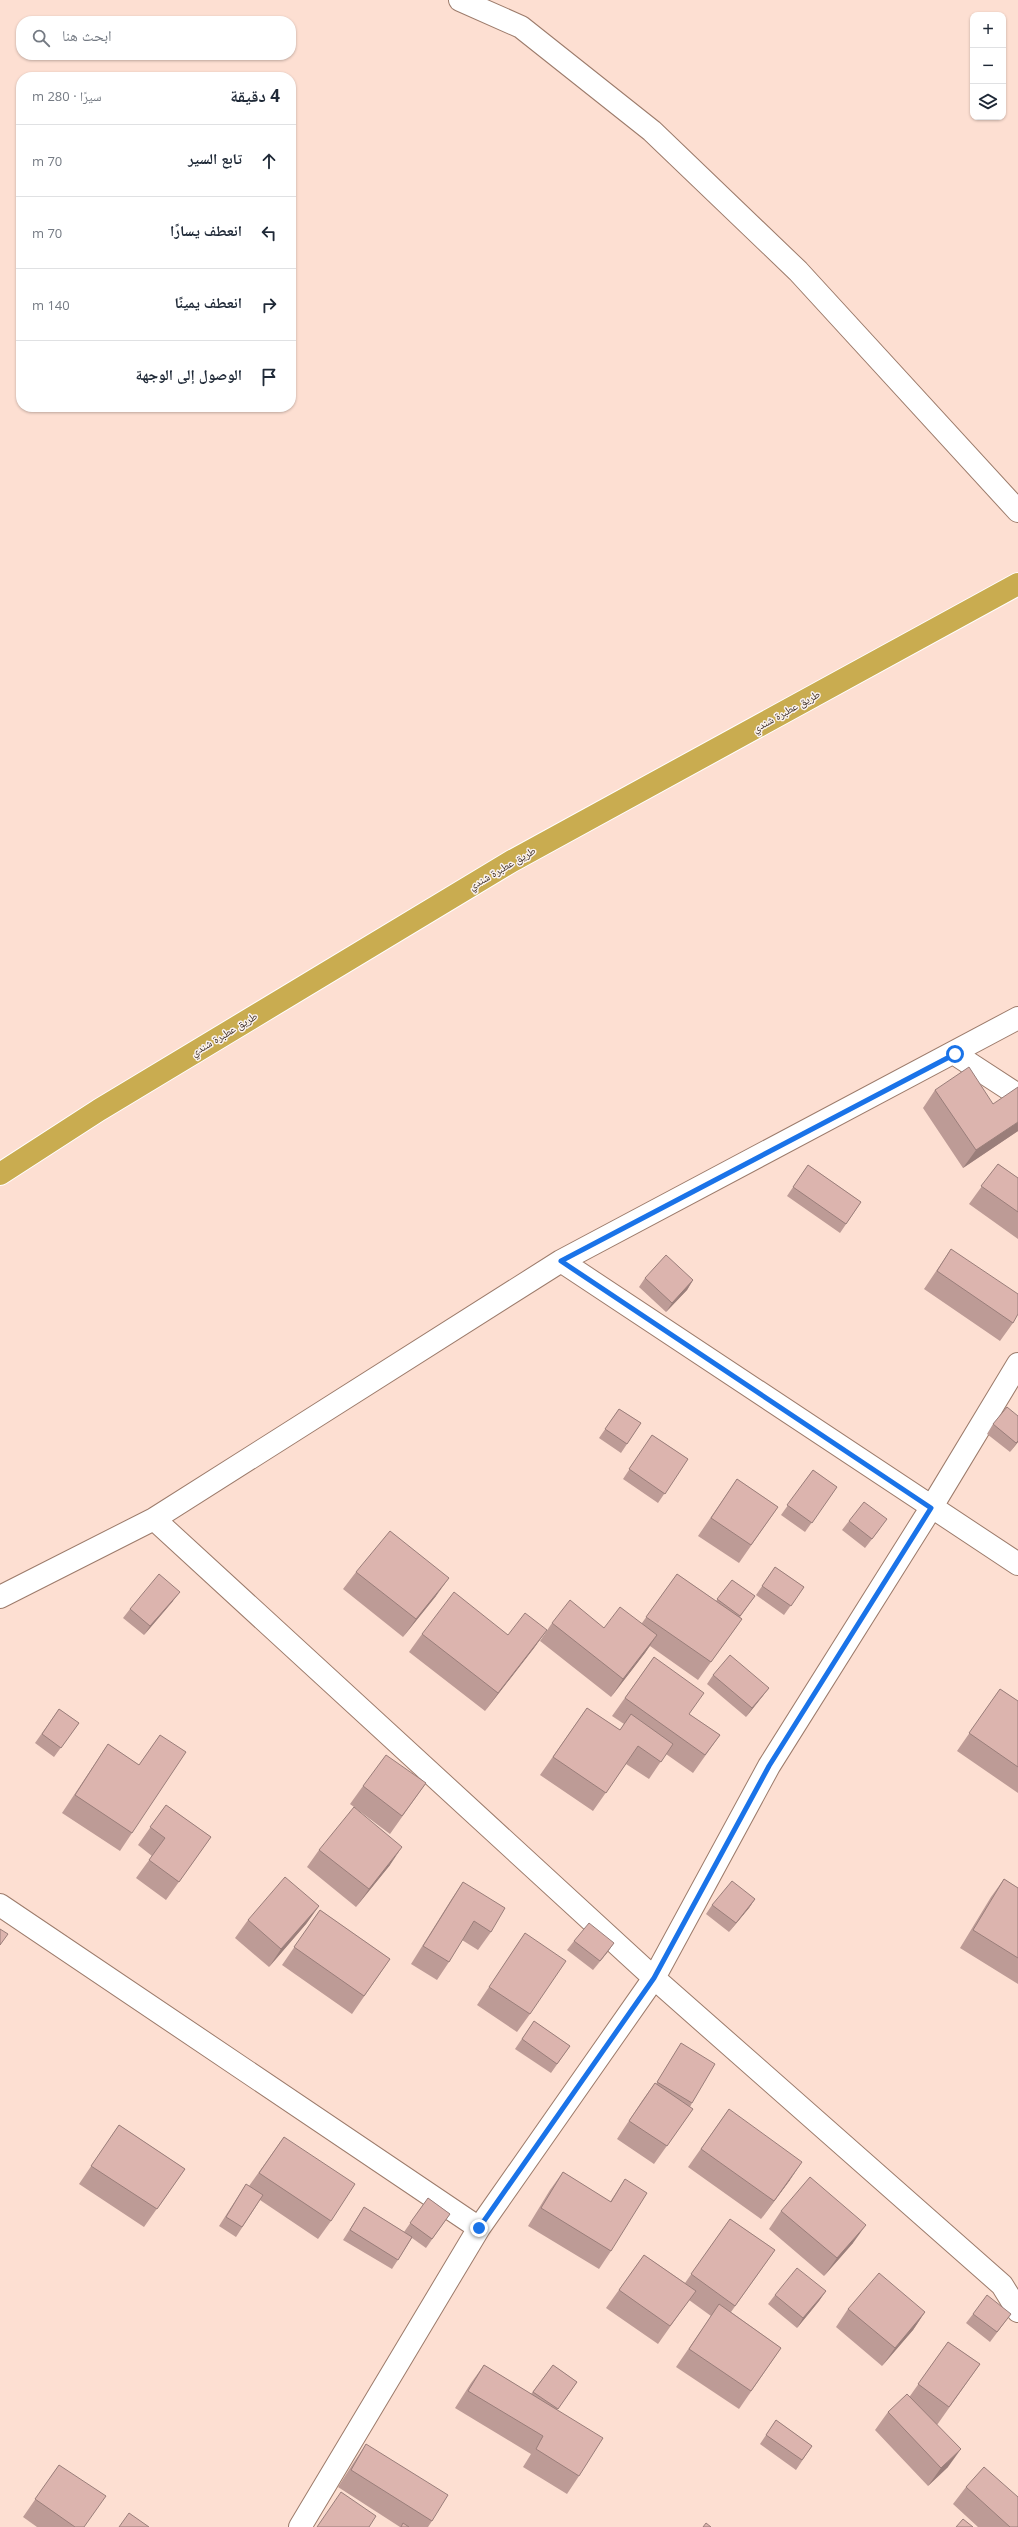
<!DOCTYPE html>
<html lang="ar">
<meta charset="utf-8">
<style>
body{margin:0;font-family:"Open Sans","Noto Naskh Arabic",sans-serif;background:#f6f6f7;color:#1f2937;direction:rtl}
.controls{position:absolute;right:12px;top:12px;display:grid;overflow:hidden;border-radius:8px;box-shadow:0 1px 3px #0004}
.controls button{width:36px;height:36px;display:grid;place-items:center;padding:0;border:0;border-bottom:1px solid #e0e1e3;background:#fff;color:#1f2937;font:20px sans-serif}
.stop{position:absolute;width:12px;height:12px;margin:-9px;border:3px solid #1a73e8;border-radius:50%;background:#fff}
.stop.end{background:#1a73e8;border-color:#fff;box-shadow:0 1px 4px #0008}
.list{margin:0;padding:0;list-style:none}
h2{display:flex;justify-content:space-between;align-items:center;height:52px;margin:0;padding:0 16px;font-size:17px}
h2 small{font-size:13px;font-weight:400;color:#747a83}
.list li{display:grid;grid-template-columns:26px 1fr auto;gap:12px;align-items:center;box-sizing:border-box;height:72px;padding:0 16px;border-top:1px solid #e0e1e3}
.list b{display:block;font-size:15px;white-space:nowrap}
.list em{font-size:13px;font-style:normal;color:#747a83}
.icon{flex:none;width:22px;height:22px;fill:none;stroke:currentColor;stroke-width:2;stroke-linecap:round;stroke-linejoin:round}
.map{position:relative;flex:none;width:1018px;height:2527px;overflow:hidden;direction:ltr}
.search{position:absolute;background:#fff;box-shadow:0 1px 3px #0004;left:16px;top:16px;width:280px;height:44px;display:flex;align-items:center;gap:10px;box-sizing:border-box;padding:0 14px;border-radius:16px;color:#747a83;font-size:15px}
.panel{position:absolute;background:#fff;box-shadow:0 1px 3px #0004;left:16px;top:72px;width:280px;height:340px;border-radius:16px;direction:rtl}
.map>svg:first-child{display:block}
</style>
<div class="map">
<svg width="1018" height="2527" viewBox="0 0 1018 2527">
<rect width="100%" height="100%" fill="#fddfd2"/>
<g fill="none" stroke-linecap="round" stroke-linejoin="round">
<!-- minor casing -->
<g stroke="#9c7b6b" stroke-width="24">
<path id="minor" d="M460,0L521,27L652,131L798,271L1018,511
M955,1054L1018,1095
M561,1261L1018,1564
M154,1519L654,1978L1002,2285L1018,2311
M0,1597L154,1519L561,1261L1018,1018
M0,1905L479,2228
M300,2527L479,2228L654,1978L769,1766L931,1508L1018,1364"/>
</g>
<!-- highway casing -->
<g stroke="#fff" stroke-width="24">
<path id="highway" d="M0,1174L99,1110L512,861L1018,584"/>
</g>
<!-- minor -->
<use href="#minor" stroke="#fff" stroke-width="22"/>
<!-- highway -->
<use href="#highway" stroke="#c9ac50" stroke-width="22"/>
</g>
<!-- wall -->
<path fill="#bd9b96" d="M935,1090L993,1104L1018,1131L963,1168L923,1108Z
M998,1164L1018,1178V1239L969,1204Z
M808,1165L861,1202L840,1233L787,1196Z
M951,1249L1013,1323L1000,1341L924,1289Z
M645,1278L693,1280L687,1290L666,1312L639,1287Z
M619,1409L641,1423L621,1453L599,1438Z
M1018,1416V1442L1010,1452L987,1434L993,1424Z
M652,1435L688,1459L658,1503L623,1479Z
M813,1470L837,1487L805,1532L781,1515Z
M737,1479L778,1507L739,1563L698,1536Z
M849,1521L880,1529L865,1548L842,1530Z
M775,1567L804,1587L784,1615L756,1595Z
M356,1572L436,1596L403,1637L343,1589Z
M677,1574L716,1601L732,1580L755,1596L740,1617L742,1619L698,1680L650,1646L611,1697L540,1641L552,1623L604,1628L642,1623Z
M173,1601L144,1635L123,1618L130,1609Z
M547,1630L534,1648L485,1711L409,1652L422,1634L508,1635Z
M654,1657L689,1714L720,1735L693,1773L666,1754L649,1779L626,1764L593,1811L540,1775L587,1708L620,1730L624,1724L612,1716Z
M713,1675L769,1688L762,1697L746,1717L707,1684Z
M1000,1689L1018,1701V1793L957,1751Z
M59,1709L79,1723L54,1757L35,1743Z
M160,1735L132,1833L120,1851L62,1813L108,1744L139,1765Z
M426,1783L390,1834L350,1804L363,1786Z
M166,1805L211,1837L166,1900L136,1878L152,1856L138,1845Z
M319,1850L390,1865L356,1907L307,1867Z
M1004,1879L1018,1888V1984L960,1948L991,1897Z
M463,1882L491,1932L478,1950L462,1940L449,1962L437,1980L411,1964L451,1900Z
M755,1899L749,1908L729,1932L706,1914L712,1905Z
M319,1906L306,1924L269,1967L235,1938L248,1920Z
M320,1910L390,1959L352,2014L282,1965Z
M525,1933L530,2014L517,2032L477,2005Z
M574,1941L614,1943L593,1970L567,1950Z
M534,2021L570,2046L551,2073L515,2049Z
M681,2043L692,2103L690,2107L693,2109L654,2164L617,2139L642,2101L655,2083L656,2084L675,2053Z
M729,2109L790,2180L761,2219L688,2167Z
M119,2125L185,2169L144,2227L79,2184Z
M284,2137L331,2221L318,2239L260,2200L236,2237L219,2226L246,2184L249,2186Z
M563,2172L610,2202L625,2179L611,2251L599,2269L528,2226L550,2190Z
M428,2198L450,2214L426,2248L412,2238L392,2269L343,2240L364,2207L404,2232Z
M781,2211L853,2243L824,2276L769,2229Z
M730,2219L775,2250L731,2312L781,2348L739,2409L676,2367L711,2316L689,2300L658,2344L606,2308L644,2255L685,2283Z
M826,2291L819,2301L797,2328L768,2304L775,2295Z
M848,2309L925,2312L913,2330L882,2366L836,2327Z
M973,2314H1011L990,2342L966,2323Z
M948,2342L980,2364L937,2425L948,2467L928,2486L875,2430L888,2412L910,2396Z
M484,2365L531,2394L553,2365L577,2382L557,2410L579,2476L567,2494L523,2467L531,2454L455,2408L471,2383Z
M776,2420L812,2446L796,2470L760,2444Z
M366,2444L432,2521L428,2527H400L338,2487L354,2462Z
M59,2465L84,2527H37L23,2517Z
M966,2487L1018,2527H978L953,2504Z"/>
<!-- shaded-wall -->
<path fill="#9a7e7a" d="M1018,1122V1131L963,1168L976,1150Z
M693,1280L687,1290L666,1312L672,1303Z
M1018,1441V1442L1010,1452Z
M449,1578L436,1596L403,1637L416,1619Z
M180,1592L173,1601L144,1635L150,1626Z
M547,1630L534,1648L485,1711L498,1693Z
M657,1635L645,1653L611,1697L623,1679Z
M769,1688L762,1697L746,1717L752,1708Z
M402,1847L390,1865L356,1907L369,1889Z
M755,1899L749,1908L729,1932L736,1923Z
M319,1906L306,1924L269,1967L281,1949Z
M614,1943L607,1953L593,1970Z
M802,2162L790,2180L761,2219L774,2201Z
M866,2225L853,2243L824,2276L837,2258Z
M826,2291L819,2301L797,2328L803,2318Z
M925,2312L913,2330L882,2366L895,2348Z
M961,2449L948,2467L928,2486L941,2468Z"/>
<!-- building -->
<path fill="#dcb4ae" stroke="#9a7e7a" d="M969,1067L993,1104L1018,1087V1122L976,1150L935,1090Z
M998,1164L1018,1178V1212L981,1186Z
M808,1165L861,1202L846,1224L793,1187Z
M951,1249L1018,1294V1314L1013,1323L937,1271Z
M666,1255L693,1280L672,1303L645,1278Z
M1007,1407L1018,1416V1441L1016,1443L993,1424Z
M619,1409L641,1423L627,1444L605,1429Z
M652,1435L688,1459L665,1494L629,1469Z
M813,1470L837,1487L812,1523L787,1505Z
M737,1479L778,1507L751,1545L711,1518Z
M864,1502L887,1519L872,1539L849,1521Z
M390,1531L449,1578L416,1619L356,1572Z
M775,1567L804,1587L791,1606L762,1586Z
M159,1574L180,1592L150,1626L130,1609Z
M677,1574L742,1619L711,1662L646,1617Z
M732,1580L755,1596L740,1616L717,1599Z
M454,1592L508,1635L525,1613L547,1630L498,1693L422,1634Z
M570,1600L604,1628L620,1607L657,1635L623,1679L552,1623Z
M730,1655L769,1688L752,1708L713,1675Z
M654,1657L704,1693L689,1714L720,1735L705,1755L625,1698Z
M1000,1689L1018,1701V1767L969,1733Z
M587,1708L620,1730L631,1714L673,1744L661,1762L638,1746L606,1793L553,1757Z
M59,1709L79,1723L61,1748L42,1734Z
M160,1735L186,1752L132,1833L75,1795L108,1744L139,1765Z
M386,1755L426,1783L402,1816L363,1786Z
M166,1805L211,1837L179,1882L149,1860L165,1838L150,1827Z
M354,1807L402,1847L369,1889L319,1850Z
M285,1877L319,1906L281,1949L248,1920Z
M1004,1879L1018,1888V1958L973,1930Z
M732,1881L755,1899L736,1923L712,1905Z
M463,1882L505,1908L491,1932L474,1921L449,1962L423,1946Z
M320,1910L390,1959L364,1996L294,1947Z
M589,1923L614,1943L600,1961L574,1941Z
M0,1929L8,1934L0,1945Z
M525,1933L566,1961L530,2014L489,1987Z
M534,2021L570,2046L557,2064L522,2039Z
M681,2043L715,2064L692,2103L657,2082Z
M655,2083L693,2109L667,2146L629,2121Z
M729,2109L802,2162L774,2201L701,2149Z
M119,2125L185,2169L157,2209L91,2166Z
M284,2137L355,2184L331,2221L259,2173Z
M563,2172L611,2202L625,2179L647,2193L611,2251L541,2208Z
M810,2177L866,2225L837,2258L781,2211Z
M246,2184L263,2195L242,2227L226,2217Z
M428,2198L450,2214L432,2239L410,2223Z
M364,2207L412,2237L398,2260L350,2230Z
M730,2219L775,2250L735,2306L691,2274Z
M644,2255L696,2291L670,2326L619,2290Z
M797,2268L826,2291L803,2318L775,2295Z
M879,2273L925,2312L895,2348L848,2309Z
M987,2295L1011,2314L997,2332L973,2314Z
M719,2304L781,2348L751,2391L689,2349Z
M948,2342L980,2364L949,2407L918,2384Z
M484,2365L603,2438L579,2476L536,2449L543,2436L468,2391Z
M553,2365L577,2382L558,2409L533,2392Z
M907,2394L961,2449L941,2468L888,2412Z
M776,2420L812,2446L802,2460L766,2435Z
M366,2444L448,2495L432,2521L351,2470Z
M59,2465L106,2496L84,2527H75L35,2499Z
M984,2467L1018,2497V2527H1010L966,2487Z
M341,2492L376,2516L369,2527H317Z
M129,2513L149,2527H119Z
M963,2519L973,2527H956Z
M403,2523L409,2527H401Z
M706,2523L711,2527H703Z"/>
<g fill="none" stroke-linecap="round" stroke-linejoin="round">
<!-- route -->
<path stroke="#1a73e8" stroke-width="5" d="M479,2228L654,1978L769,1766L931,1508L561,1261L955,1054"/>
</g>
<g text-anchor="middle" stroke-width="3" stroke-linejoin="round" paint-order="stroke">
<!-- street labels -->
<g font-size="11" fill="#40322b" stroke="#faf2ee">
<text transform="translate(786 711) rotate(-29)" y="4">طريق عطبرة شندي</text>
<text transform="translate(502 868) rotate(-30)" y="4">طريق عطبرة شندي</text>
<text transform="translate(224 1034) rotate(-31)" y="4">طريق عطبرة شندي</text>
</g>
</g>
</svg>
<div class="controls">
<button>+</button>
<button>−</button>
<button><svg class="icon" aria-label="layers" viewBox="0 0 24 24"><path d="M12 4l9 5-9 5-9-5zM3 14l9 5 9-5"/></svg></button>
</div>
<div class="stop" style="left:955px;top:1054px"></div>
<div class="stop end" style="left:479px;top:2228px"></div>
<div class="search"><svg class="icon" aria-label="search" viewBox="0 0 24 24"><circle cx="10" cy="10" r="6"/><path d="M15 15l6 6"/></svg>ابحث هنا</div>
<section class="panel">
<h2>4 دقيقة<small>سيرًا · 280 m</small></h2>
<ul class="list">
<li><svg class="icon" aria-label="ahead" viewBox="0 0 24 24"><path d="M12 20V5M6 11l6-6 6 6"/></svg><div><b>تابع السير</b></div><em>70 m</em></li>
<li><svg class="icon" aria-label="left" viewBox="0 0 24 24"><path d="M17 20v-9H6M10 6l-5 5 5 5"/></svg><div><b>انعطف يسارًا</b></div><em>70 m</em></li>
<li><svg class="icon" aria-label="right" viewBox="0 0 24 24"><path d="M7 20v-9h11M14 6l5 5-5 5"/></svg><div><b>انعطف يمينًا</b></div><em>140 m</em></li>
<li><svg class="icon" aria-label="arrive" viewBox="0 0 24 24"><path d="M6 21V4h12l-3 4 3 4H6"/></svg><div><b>الوصول إلى الوجهة</b></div></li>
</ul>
</section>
</div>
